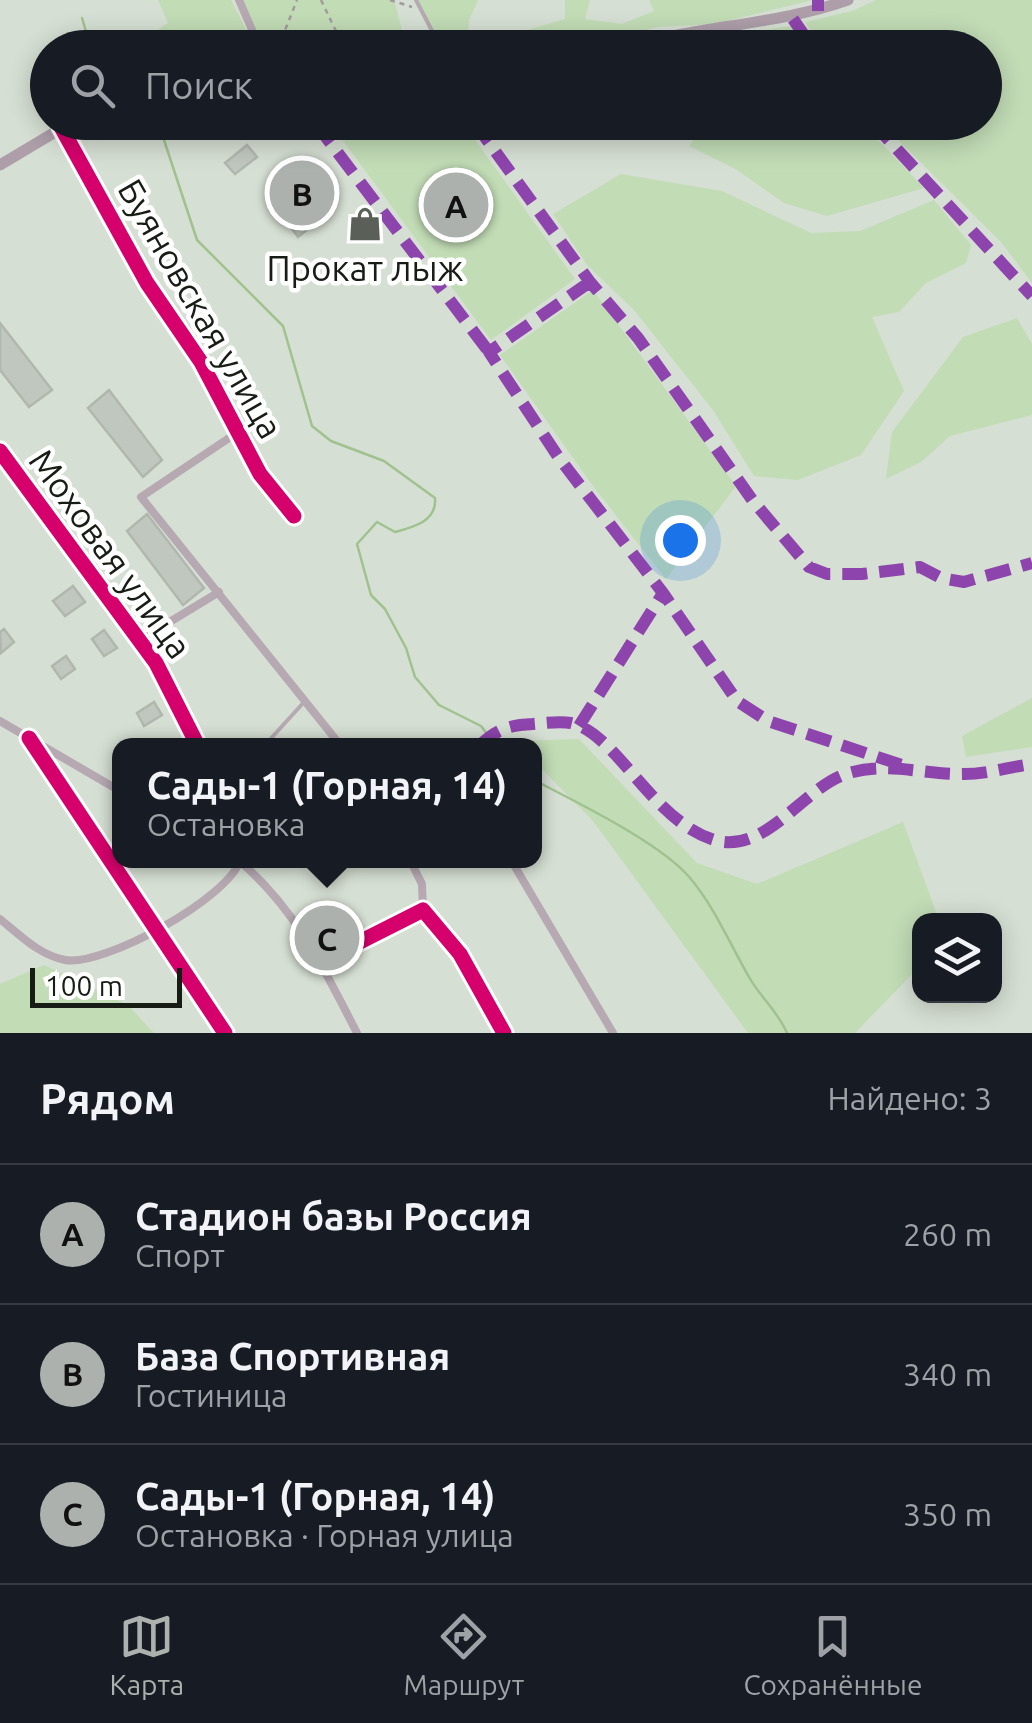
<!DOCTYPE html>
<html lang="ru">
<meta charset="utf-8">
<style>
body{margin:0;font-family:Ubuntu,sans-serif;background:#20242c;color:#f1f3f6}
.controls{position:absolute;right:30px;bottom:30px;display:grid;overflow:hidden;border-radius:20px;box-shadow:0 5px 25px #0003}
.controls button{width:90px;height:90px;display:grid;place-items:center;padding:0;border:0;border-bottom:2px solid #363941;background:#171b24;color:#f1f3f6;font:50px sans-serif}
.scale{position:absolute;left:30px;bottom:25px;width:152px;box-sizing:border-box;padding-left:10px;border:5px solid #171c14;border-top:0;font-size:28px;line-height:35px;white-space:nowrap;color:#171c14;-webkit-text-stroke:8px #fff;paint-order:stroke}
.you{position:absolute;left:680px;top:540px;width:35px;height:35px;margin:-25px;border:8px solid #fff;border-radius:50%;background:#1a73e8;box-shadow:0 0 0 15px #1a73e833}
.badge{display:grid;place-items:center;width:65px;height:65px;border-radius:50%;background:#adb1ae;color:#111;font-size:32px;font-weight:700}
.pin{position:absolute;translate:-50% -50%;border:5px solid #fff;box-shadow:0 2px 10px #0006}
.popup{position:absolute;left:112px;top:738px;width:430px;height:130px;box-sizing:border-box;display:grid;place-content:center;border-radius:20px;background:#171b24;filter:drop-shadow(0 2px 8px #0005);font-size:32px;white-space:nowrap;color:#9ea1a6}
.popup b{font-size:38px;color:#f1f3f6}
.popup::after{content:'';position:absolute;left:50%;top:100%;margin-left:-20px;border:20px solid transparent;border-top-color:#171b24}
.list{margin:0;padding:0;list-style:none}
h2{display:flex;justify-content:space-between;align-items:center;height:130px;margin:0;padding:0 40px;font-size:42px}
h2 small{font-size:32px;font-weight:400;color:#9ea1a6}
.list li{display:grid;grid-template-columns:65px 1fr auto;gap:30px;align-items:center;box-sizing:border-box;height:140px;padding:0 40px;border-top:2px solid #363941}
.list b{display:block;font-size:38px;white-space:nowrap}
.list p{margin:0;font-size:32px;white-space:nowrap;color:#9ea1a6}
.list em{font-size:32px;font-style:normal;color:#9ea1a6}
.icon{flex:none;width:55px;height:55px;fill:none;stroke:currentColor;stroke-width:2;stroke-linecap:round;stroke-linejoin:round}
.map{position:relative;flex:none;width:1032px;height:1033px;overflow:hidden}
.search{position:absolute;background:#171b24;box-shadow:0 5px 25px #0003;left:30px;right:30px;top:30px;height:110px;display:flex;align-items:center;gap:25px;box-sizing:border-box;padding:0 35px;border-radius:55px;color:#9ea1a6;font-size:38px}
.sheet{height:550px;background:#171b24}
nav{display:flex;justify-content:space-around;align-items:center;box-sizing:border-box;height:140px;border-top:2px solid #363941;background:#171b24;font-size:28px;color:#9ea1a6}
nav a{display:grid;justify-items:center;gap:5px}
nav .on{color:#adb1ae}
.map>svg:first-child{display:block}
</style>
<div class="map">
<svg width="1032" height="1033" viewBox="0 0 1032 1033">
<rect width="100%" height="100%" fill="#d6dfd3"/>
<!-- green -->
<path fill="#c2dcb6" d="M158,0H231L255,47H190L175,29L183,47H146L141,41L168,23Z
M242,0H394L403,34L393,47H265Z
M417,0H478L469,20L468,36L481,45L502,47H438Z
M565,0H590L585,19L622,24L654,11L649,0H813L714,24L657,27L590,47H516V33L565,19Z
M876,0H1032V283L1001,242L881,123L984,122V48L822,47L805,22L852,11Z
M791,26L806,47H687L690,42Z
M355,122L463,123L575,279L491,340L335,130Z
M706,123H727L745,131L786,130L798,123H862L924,188L827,216L784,203L737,170L689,146Z
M621,174L722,191L811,233L860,231L934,200L971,245L966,263L926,283L899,312L872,317L904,391L861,455L798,480L754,476L713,410L634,310L587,265L553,214Z
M593,290L736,486L666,579L593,486L500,355Z
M1017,318L1032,344V415L950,436L921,462L886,479L892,432L963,337Z
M1032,698V747L966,757L962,736Z
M579,739L697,863L757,884L903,822L939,920L920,921L919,967L855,1033H748L593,821L535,762L534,746L514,741Z
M44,965L128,1005L154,1033H0V984Z"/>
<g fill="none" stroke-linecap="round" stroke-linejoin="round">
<!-- stream -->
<path stroke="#9fc28f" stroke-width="2.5" d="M82,18L91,48
M152,122L164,140L197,240L283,326L312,426L331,441L384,461L435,498C437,521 414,527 395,532L377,522L357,544L371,595L385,609L406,648L415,677L439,705L481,726L496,746
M534,780C576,802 661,843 690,878C714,906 730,944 749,977C760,997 777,1010 787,1033"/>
</g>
<!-- building -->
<path fill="#c0c7be" stroke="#b1b7ae" stroke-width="2.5" d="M247,145L257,157L235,174L225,163Z
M320,168L330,182L299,206L314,224L298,237L273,203Z
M366,219L373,229L363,237L355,229Z
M0,323L52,390L29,407L0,370Z
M109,390L162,460L143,477L88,408Z
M147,514L204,588L183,605L127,531Z
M73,586L85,602L65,616L53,601Z
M4,629L14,642L1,653L0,632Z
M104,630L117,648L104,656L92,639Z
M66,656L75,669L61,679L52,666Z
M154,702L162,715L144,726L137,713Z"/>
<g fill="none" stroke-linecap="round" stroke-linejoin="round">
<!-- path -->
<path stroke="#a19b9d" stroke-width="2.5" stroke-dasharray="5 5" stroke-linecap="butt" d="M321,0L344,48
M390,0L412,7
M278,48L297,0"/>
<!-- lane -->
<path stroke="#b6a9b2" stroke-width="4" d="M416,0L441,48
M264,746L305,701"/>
<!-- street -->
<path stroke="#b6a9b2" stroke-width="8" d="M239,0L260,48
M61,127L147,283L201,362L260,474L294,516
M238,432L141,497L341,746
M0,451L156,663L198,746
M140,640L219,592
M0,721L120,791
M29,738L225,1033
M238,860C295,907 324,969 357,1033
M410,860L422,884L423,910
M511,860L613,1033
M0,919C20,935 39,955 65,960C104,967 230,897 240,860
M320,962L423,910L460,954L504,1033"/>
<!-- secondary -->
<path stroke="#ad9ea9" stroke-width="11" d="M626,48C699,25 773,26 848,0
M0,165L72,122"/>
<!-- quiet -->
<path stroke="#8e44ad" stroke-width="12" stroke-dasharray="25 12" stroke-linecap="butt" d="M818,11V0
M793,19L813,48
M320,122L319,128L489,352
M474,122L590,282L638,338L753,501L809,567L827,574H862L920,567L941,578L964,582L1032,563
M872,122L1032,296
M590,282L489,352L559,458L663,593L737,701L768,721L905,766
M579,726L663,593
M479,746C497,729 509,725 533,724C545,723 560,721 571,723C617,733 654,825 718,841C766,852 803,790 843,775C885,760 923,775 964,774C987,774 1009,767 1032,764"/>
<!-- cycleway casing -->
<g stroke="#fff" stroke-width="21">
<path id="cycleway" d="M61,127L147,283L201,362L260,474L294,516
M0,451L156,663L198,746
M29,738L225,1033
M320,962L423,910L460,954L504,1033"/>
</g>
<!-- cycleway -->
<use href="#cycleway" stroke="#d6006c" stroke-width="15"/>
</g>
<!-- icons -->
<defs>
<g id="shop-bare" transform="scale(2.7)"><path d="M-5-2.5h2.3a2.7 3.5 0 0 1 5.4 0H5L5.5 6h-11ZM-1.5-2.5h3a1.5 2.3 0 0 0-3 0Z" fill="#5a6057" stroke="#fff" stroke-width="2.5" paint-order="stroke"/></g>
</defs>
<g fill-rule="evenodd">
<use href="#shop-bare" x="365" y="224"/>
</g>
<g text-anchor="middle" stroke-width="9" stroke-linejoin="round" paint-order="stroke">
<!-- poi labels -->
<g font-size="35" fill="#171c14" stroke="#fff">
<text x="365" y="281">Прокат лыж</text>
</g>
<!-- street labels -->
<g font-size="35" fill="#171c14" stroke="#fff">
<text transform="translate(200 309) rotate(60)" y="12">Буяновская улица</text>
<text transform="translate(110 554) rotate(54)" y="12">Моховая улица</text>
</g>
</g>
</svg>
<div class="controls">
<button><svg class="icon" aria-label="layers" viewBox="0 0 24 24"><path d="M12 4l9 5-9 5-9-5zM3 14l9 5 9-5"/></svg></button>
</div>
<div class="scale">100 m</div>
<div class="you"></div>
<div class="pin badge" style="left:456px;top:205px">A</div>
<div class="pin badge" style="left:302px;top:193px">B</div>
<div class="pin badge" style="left:327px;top:938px">C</div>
<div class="popup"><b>Сады-1 (Горная, 14)</b>Остановка</div>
<div class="search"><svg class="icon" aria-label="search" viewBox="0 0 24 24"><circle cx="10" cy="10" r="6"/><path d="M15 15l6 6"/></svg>Поиск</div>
</div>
<section class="sheet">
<h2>Рядом<small>Найдено: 3</small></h2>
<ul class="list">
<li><span class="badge">A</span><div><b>Стадион базы Россия</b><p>Спорт</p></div><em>260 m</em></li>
<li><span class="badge">B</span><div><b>База Спортивная</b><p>Гостиница</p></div><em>340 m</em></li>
<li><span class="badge">C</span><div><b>Сады-1 (Горная, 14)</b><p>Остановка · Горная улица</p></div><em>350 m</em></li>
</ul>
</section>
<nav>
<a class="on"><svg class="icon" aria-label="map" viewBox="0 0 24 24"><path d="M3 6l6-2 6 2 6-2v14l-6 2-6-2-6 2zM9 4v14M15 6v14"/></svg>Карта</a>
<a><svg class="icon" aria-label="directions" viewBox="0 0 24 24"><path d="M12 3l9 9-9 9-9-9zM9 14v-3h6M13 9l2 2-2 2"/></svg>Маршрут</a>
<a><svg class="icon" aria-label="saved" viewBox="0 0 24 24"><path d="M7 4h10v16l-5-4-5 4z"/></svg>Сохранённые</a>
</nav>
